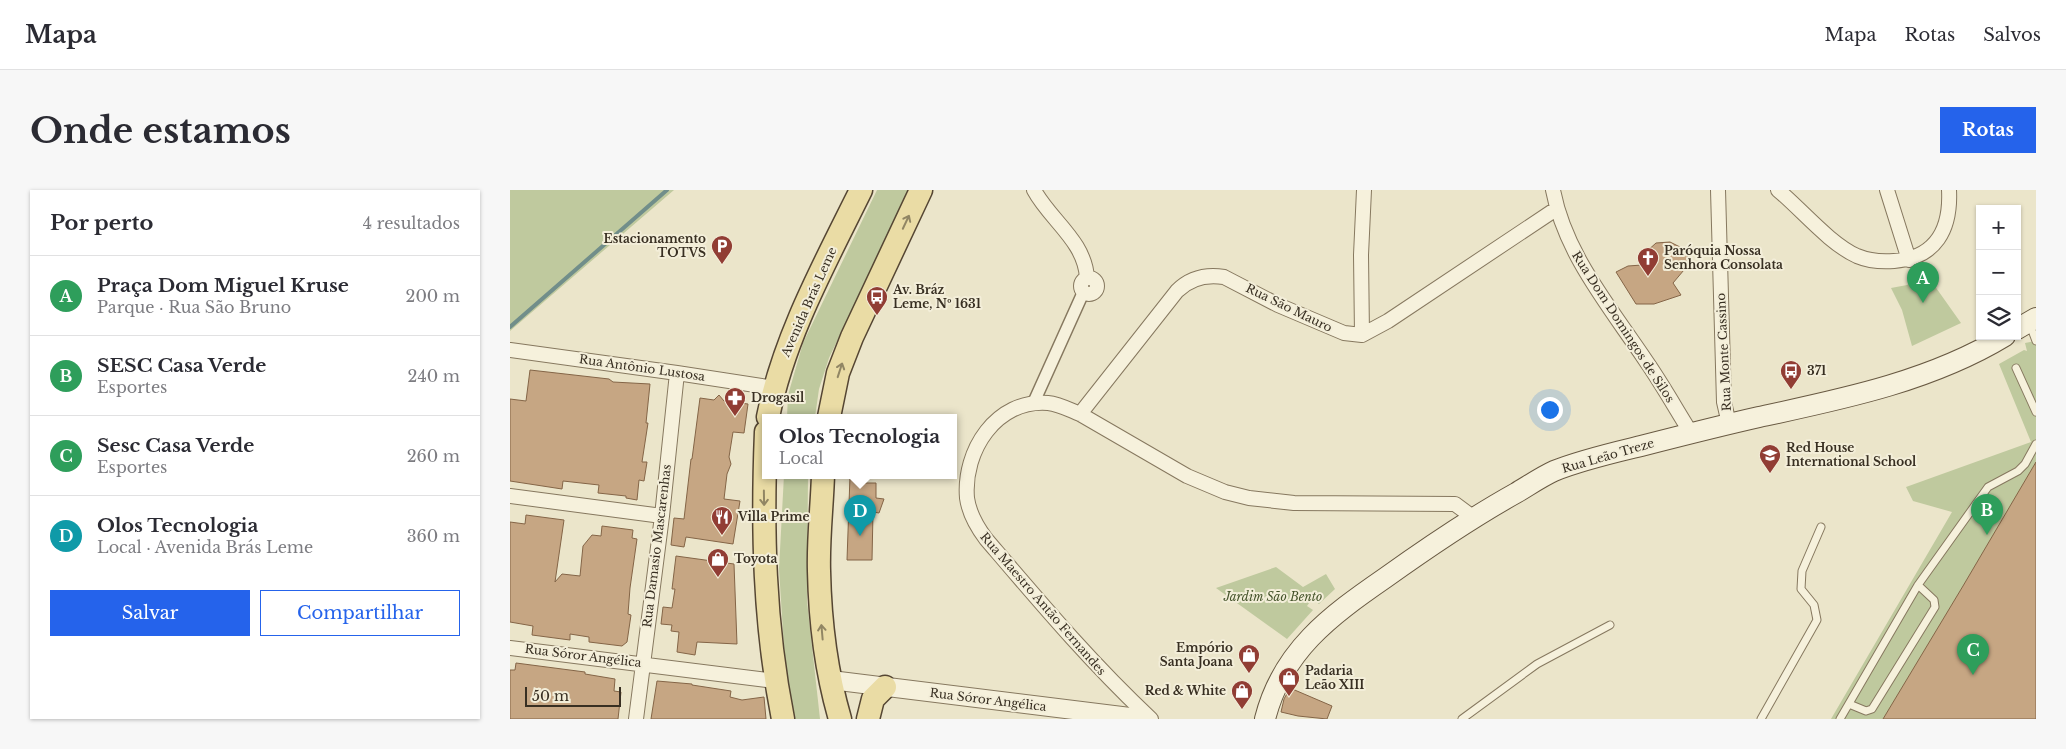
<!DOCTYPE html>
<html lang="pt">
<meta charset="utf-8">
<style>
body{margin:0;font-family:"Libre Baskerville",serif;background:#f7f7f7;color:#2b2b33}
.controls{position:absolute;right:15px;top:15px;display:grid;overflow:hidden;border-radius:0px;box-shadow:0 1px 4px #0004}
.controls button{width:45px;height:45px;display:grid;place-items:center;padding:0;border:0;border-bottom:1px solid #e1e1e2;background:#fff;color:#2b2b33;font:25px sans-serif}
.scale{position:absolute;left:15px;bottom:12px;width:96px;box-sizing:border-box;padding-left:5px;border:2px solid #382f22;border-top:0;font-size:14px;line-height:18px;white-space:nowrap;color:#382f22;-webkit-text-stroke:4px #f3eed9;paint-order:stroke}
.you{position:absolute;left:1039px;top:219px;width:18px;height:18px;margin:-12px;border:4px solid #fff;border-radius:50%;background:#1a73e8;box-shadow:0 0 0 8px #1a73e833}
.badge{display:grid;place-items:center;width:32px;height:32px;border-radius:50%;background:#2563eb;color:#fff;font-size:16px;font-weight:700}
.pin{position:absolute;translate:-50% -41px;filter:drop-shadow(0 1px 2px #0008)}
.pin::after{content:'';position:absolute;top:26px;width:18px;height:15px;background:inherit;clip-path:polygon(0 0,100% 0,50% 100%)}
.popup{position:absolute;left:252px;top:224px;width:195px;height:65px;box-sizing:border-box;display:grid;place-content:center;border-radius:0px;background:#fff;filter:drop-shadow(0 1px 4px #0005);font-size:16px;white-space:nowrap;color:#7c7c81}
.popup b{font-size:19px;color:#2b2b33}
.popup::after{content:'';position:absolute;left:50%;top:100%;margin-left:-10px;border:10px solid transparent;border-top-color:#fff}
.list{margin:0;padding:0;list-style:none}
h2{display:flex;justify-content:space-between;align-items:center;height:65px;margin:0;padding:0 20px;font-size:21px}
h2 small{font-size:16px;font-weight:400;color:#7c7c81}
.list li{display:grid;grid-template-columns:32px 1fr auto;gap:15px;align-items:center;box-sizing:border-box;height:80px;padding:0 20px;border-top:1px solid #e1e1e2}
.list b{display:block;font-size:19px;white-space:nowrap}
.list p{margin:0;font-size:16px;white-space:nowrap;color:#7c7c81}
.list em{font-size:16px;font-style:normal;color:#7c7c81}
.actions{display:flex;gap:10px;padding:15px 20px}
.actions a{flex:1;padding:11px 0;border:1px solid #2563eb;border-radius:0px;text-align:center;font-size:18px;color:#2563eb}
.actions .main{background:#2563eb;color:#fff}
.icon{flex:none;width:28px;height:28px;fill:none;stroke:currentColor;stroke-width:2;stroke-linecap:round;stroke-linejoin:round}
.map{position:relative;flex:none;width:1526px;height:529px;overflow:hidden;border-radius:0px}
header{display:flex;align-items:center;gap:30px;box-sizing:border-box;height:70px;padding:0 25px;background:#fff;border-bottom:1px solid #e1e1e2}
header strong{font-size:24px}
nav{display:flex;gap:28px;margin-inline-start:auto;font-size:18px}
.intro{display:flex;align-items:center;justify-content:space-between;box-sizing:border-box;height:120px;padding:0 30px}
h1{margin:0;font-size:35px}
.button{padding:12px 22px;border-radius:0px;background:#2563eb;color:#fff;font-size:18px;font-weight:700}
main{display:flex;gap:30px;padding:0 30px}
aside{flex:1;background:#fff;border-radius:0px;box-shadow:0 1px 4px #0004}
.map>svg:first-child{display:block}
</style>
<header>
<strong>Mapa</strong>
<nav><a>Mapa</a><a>Rotas</a><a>Salvos</a></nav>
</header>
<div class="intro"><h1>Onde estamos</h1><a class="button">Rotas</a></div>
<main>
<aside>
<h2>Por perto<small>4 resultados</small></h2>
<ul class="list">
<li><span class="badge" style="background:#2e9e5b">A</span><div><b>Praça Dom Miguel Kruse</b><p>Parque · Rua São Bruno</p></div><em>200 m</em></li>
<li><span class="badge" style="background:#2e9e5b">B</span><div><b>SESC Casa Verde</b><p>Esportes</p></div><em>240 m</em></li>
<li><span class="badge" style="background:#2e9e5b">C</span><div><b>Sesc Casa Verde</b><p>Esportes</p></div><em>260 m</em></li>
<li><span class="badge" style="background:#0f9aa8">D</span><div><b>Olos Tecnologia</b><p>Local · Avenida Brás Leme</p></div><em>360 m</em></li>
</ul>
<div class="actions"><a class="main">Salvar</a><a>Compartilhar</a></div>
</aside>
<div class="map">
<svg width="1526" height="529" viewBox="0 0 1526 529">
<rect width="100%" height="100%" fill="#ebe5ca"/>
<!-- green -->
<path fill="#bfc99e" d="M0,0H164L0,141Z
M367,0H399L319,168L309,199L305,227H277L278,205L293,153Z
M1417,85L1451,133L1402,156L1392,120L1381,98L1397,95Z
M1526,151V529H1321L1442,322L1403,311L1396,297L1521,252L1489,174L1514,160L1517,161L1515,153Z
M274,285H298L297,411L310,529H285L276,489L269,379Z
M766,377L793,397L816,384L825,399L809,414L802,409L797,416L803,420L777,449L706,398Z"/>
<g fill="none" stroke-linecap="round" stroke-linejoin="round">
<!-- stream -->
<path stroke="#718e8a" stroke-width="4" d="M0,137L157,0"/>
</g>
<!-- building -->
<path fill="#c6a683" stroke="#846547" d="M1160,52L1170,57L1177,64L1179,74L1163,93L1171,105L1144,114H1126L1106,82L1118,76L1132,75L1136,62L1146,53Z
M20,180L99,189L103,192L140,194L136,233H138L132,272H137L134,291L129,290L127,310L116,308V306L88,303L89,295L53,291L52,299L0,291V209L16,211Z
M209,205L214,211L238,214L234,243L223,242L219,267L221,274L217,284L214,309L230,311L223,354L176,347L174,357L161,355L164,328L174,329L181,269H182L190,208L204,210Z
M1526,272V529H1373L1453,396Z
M340,286H355V293H366V308L374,309L369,323L363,322L362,370H337Z
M16,325L54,330L45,392L52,384L70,386L73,356L82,345L91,346L92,336L123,340L122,348L127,349L120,398L118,424L121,425L117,452L112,456L79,452V447L60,444V450L22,445L23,436L0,432V332L15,334Z
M166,366L224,374L227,454L187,452L185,465L167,462L169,442L161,441L162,435L151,434L153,417L162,418L165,399H162Z
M6,473L75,482V484L105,489L104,501L111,502L108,529H0V480H5Z
M147,491L182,494V495L221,501L220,507L232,510L254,507L256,529H141Z
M780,498L822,516L817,529L788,526L771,522L774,509Z"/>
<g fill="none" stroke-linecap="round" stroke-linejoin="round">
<!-- service casing -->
<g stroke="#86785f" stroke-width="9">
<path id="service" d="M1520,135L1526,151
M1506,178L1526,222
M1339,514L1356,521L1362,519L1425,417L1424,410L1408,395
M952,529L1027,474L1100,435
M1251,529L1307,430L1304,415L1291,399L1292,381L1311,337
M1330,529L1408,395L1478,297L1508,281L1515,274L1526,254"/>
</g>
<!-- pedestrian casing -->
<g stroke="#86785f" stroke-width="14">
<path id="pedestrian" d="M523,214L573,103"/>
</g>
<!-- minor casing -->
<g stroke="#86785f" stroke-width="16">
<path id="minor" d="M524,0C540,30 575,51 577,88
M1043,0C1055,64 1100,117 1136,171C1152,194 1166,219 1181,243
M1208,0L1214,212L1219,234
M1268,0C1291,19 1320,54 1347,66C1359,71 1371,72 1384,71C1426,68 1441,39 1439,0
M1377,0L1399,70
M571 96a8 8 0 1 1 16 0a8 8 0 1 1-16 0Z
M852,145L851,65L854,0
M0,160L167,183L264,198
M570,224L667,101C680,88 695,84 714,87L768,115L834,143L852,145L878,131L1046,19
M0,306L152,326
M0,458L265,491
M126,529L152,326L167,183
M641,529C581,473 529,411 476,349C467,337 459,323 457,308C453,261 486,209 538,213C549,214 560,220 570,224L677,286L715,302L739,308L784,313L945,314L964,328"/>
</g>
<!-- tertiary casing -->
<g stroke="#86785f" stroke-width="20">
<path id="tertiary" d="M321,490L636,529"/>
</g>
<!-- secondary casing -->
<g stroke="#685942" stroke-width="22">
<path id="secondary" d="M1507,139L1526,128
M755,529C772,461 820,426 875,388C917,358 961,328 1006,303C1018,296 1031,287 1044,281C1071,270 1102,263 1131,256C1170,246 1209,236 1249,227C1333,209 1421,191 1495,146"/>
</g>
<!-- primary casing -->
<g stroke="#554633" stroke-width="25">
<path id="primary" d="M258,227C274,147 315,73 351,0
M319,227L328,183L342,147L411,0
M256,242C252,339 254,433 273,529
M313,285C312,317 308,349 309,381C310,431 316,481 330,529
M358,529L363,509L375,497"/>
</g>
<!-- service -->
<use href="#service" stroke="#f6f1dc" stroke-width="7"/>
<!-- pedestrian -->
<use href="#pedestrian" stroke="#f6f1dc" stroke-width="11"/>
<!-- minor -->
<use href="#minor" stroke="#f6f1dc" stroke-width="14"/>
<!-- tertiary -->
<use href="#tertiary" stroke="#f6f1dc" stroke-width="18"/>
<!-- secondary -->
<use href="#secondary" stroke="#f6f1dc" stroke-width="20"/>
<!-- primary -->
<use href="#primary" stroke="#eadca5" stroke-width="22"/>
</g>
<!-- one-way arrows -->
<defs><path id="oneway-shaft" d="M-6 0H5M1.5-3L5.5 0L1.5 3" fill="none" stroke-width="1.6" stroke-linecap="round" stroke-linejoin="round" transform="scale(1.25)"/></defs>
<g stroke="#918664">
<use href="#oneway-shaft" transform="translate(396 32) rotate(-65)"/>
<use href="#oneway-shaft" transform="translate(330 180) rotate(-72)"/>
<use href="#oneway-shaft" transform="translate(254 308) rotate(89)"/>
<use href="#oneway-shaft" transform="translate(312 442) rotate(-95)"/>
</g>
<!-- icons -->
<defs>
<g id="parking-pin" transform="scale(1.125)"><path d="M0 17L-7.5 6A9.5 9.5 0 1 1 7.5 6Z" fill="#913d34" stroke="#f3eed9"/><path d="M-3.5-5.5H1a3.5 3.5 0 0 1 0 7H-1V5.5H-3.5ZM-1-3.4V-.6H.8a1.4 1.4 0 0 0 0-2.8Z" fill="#fff"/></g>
<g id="church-pin" transform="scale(1.125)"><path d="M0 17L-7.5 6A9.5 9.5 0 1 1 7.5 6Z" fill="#913d34" stroke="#f3eed9"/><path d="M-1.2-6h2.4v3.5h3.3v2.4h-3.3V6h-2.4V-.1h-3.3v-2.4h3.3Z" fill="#fff"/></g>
<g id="bus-pin" transform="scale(1.125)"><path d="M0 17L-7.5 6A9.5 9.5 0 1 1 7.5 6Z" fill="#913d34" stroke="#f3eed9"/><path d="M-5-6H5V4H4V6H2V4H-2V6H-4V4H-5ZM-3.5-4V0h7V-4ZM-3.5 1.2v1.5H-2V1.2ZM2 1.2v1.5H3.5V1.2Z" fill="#fff"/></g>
<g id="pharmacy-pin" transform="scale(1.125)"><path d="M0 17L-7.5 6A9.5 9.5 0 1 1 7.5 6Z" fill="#913d34" stroke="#f3eed9"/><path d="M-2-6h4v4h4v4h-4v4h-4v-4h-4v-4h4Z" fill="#fff"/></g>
<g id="school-pin" transform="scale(1.125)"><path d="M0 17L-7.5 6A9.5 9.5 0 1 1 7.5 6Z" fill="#913d34" stroke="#f3eed9"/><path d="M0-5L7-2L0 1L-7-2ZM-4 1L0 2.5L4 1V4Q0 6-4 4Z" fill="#fff"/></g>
<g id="restaurant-pin" transform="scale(1.125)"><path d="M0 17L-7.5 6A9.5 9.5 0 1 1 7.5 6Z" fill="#913d34" stroke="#f3eed9"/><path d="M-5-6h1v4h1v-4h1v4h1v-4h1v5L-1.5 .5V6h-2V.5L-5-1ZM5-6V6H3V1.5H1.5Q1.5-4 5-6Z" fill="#fff"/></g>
<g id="shop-pin" transform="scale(1.125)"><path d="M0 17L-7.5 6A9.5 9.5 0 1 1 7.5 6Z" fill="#913d34" stroke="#f3eed9"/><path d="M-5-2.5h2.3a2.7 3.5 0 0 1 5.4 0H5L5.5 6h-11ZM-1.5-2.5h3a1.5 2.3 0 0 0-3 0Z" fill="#fff"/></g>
</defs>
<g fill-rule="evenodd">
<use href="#parking-pin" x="212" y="56"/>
<use href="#church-pin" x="1138" y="68"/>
<use href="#bus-pin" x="367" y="107"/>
<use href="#bus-pin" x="1281" y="181"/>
<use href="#pharmacy-pin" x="225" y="208"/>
<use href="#school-pin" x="1260" y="265"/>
<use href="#restaurant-pin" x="212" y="327"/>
<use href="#shop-pin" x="208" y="369"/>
<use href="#shop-pin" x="739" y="465"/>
<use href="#shop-pin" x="779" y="488"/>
<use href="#shop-pin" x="732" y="501"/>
</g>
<g text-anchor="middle" stroke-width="4" stroke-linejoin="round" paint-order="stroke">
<!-- poi labels -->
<g font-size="12" font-weight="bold" fill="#382f22" stroke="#f3eed9" text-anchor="start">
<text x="196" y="53" text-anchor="end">Estacionamento<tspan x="196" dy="14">TOTVS</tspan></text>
<text x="1154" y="65">Paróquia Nossa<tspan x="1154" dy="14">Senhora Consolata</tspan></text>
<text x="383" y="104">Av. Bráz<tspan x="383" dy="14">Leme, Nº 1631</tspan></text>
<text x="1297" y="185">371</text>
<text x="241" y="212">Drogasil</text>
<text x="1276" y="262">Red House<tspan x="1276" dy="14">International School</tspan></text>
<text x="228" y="331">Villa Prime</text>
<text x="224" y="373">Toyota</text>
<text x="723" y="462" text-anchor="end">Empório<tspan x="723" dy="14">Santa Joana</tspan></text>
<text x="795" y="485">Padaria<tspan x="795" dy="14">Leão XIII</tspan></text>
<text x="716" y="505" text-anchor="end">Red &amp; White</text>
</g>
<!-- street labels -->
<g font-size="12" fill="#382f22" stroke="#f3eed9">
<text transform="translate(299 112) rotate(-66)" y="4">Avenida Brás Leme</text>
<text transform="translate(779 118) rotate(26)" y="4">Rua São Mauro</text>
<text transform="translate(1113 137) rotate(57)" y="4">Rua Dom Domingos de Silos</text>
<text transform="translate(1214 162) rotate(-93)" y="4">Rua Monte Cassino</text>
<text transform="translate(132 178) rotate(8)" y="4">Rua Antônio Lustosa</text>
<text transform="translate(1098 266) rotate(-16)" y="4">Rua Leão Treze</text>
<text transform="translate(147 356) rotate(-83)" y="4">Rua Damasio Mascarenhas</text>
<text transform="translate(533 414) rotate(49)" y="4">Rua Maestro Antão Fernandes</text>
<text transform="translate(73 466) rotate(7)" y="4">Rua Sóror Angélica</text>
<text transform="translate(478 510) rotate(7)" y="4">Rua Sóror Angélica</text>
</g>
<!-- park labels -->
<g font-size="12" font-style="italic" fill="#44532a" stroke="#f3eed9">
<text x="763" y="411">Jardim São Bento</text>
</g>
</g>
</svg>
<div class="controls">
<button>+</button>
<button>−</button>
<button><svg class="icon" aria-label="layers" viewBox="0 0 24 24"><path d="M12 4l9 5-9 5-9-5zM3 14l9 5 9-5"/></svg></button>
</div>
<div class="scale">50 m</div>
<div class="you"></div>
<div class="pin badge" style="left:1413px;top:113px;background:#2e9e5b">A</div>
<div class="pin badge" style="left:1477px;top:345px;background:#2e9e5b">B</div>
<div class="pin badge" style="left:1463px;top:485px;background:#2e9e5b">C</div>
<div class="pin badge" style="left:350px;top:346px;background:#0f9aa8">D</div>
<div class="popup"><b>Olos Tecnologia</b>Local</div>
</div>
</main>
